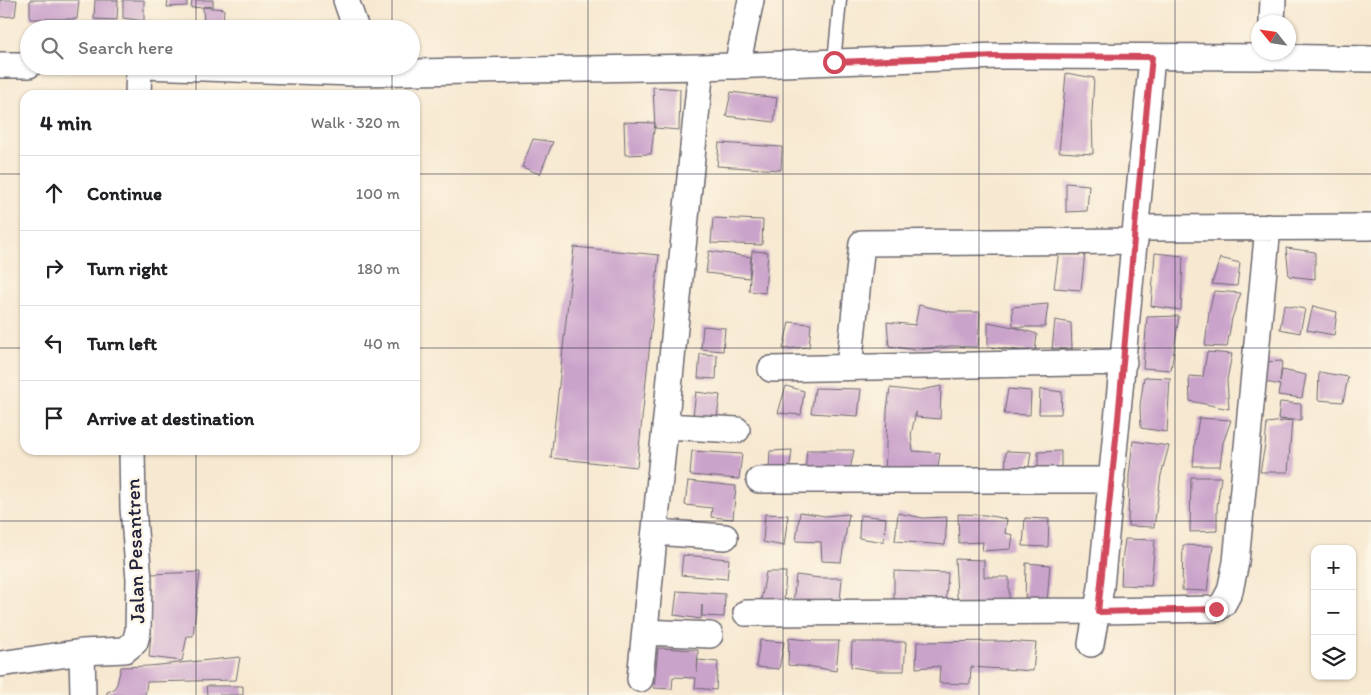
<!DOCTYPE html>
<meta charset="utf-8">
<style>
body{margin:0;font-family:Itim,sans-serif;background:#f2f2f2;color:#202124}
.controls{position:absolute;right:15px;bottom:15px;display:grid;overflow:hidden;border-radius:10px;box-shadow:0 1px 4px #0004}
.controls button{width:45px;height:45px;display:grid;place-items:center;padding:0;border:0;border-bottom:1px solid #e0e0e0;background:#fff;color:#202124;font:25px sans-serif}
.compass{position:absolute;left:1251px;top:15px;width:45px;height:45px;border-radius:50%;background:#fff;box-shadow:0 1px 4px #0004;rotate:300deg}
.stop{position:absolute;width:15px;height:15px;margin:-11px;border:4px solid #d1495b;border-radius:50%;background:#fff}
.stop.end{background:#d1495b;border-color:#fff;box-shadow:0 1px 5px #0008}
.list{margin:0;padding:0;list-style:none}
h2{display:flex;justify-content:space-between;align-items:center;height:65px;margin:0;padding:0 20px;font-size:21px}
h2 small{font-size:16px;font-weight:400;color:#757577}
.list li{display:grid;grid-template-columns:32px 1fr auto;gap:15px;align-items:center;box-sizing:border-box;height:75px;padding:0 20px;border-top:1px solid #e0e0e0}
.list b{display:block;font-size:19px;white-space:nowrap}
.list em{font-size:16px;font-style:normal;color:#757577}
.icon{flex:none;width:28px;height:28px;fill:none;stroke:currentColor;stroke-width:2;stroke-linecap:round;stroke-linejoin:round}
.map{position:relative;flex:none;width:1371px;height:695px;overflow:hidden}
.search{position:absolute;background:#fff;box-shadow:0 1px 4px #0004;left:20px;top:20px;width:400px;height:55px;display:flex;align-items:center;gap:12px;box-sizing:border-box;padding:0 18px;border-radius:28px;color:#757577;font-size:19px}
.panel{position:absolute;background:#fff;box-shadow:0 1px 4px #0004;left:20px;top:90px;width:400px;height:365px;border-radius:15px}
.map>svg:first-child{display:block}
</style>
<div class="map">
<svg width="1371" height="695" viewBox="0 0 1371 695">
<rect width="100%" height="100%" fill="#fcf5e5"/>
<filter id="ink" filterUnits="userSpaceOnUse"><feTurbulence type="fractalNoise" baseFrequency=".02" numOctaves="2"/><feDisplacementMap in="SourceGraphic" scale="10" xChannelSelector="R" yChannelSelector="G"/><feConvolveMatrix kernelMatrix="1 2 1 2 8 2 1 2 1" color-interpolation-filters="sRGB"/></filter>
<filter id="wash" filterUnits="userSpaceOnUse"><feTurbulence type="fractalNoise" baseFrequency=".0096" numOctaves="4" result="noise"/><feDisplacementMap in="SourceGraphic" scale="20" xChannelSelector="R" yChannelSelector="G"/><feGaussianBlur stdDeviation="1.12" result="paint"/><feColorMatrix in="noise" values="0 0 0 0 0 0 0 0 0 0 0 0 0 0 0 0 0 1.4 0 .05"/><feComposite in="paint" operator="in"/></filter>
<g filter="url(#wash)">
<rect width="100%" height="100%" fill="#f7e9d1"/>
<g id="blocks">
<!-- building -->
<path fill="#caa3cb" d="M0,0H17L15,16L0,17Z
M30,0H79L77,19H30Z
M95,0H118L117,20L94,19Z
M123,0H144V21L123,18Z
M168,0H187V6L167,7Z
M192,0H213V6L203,7L224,9L223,23L204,24L203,7L191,8Z
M1066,73L1094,78L1092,113L1093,154L1059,152Z
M653,87L680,89L679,130L655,128Z
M731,92L777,98L774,122L726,116Z
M624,122L655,123L651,154L625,155Z
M533,139L553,142L540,174L522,167Z
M719,143L782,147L781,170L717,166Z
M1066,183L1089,185L1087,211L1066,212Z
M713,218L763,220L762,245L711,243Z
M574,247L659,255L637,467L551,458Z
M1286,248L1315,252V279L1289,276Z
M1059,250L1085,253L1081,290L1054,288Z
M709,251L751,257L749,278L706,273Z
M752,251L768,252L765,293L749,291Z
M1155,253L1183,256L1181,310L1151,306Z
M1220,258L1240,263L1237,286L1212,284Z
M1214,291L1241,293L1232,318L1227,347L1205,346L1209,312Z
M1048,304L1045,327H1013L1037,334L1035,352L988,347V322L1013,327L1012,307Z
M919,305L951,312H980L978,347L951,346L915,350L889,346L887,322L915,325Z
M1284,305L1305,309L1300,333L1280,329Z
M1313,306L1337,312L1334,335L1307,330Z
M1179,316L1171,370L1143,368L1147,317Z
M1055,320L1071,323L1072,349H1052Z
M789,322L811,324L809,347L783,349Z
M703,326L725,328L723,351L701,349Z
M1207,352L1232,354L1227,380L1229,409L1190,401L1189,376L1203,377Z
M700,354L717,355L716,379L698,378Z
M1282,361L1280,382L1282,370L1306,375L1302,398L1278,395L1280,385L1261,381L1265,362Z
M1319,372L1348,377L1343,402L1318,400Z
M1144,377L1170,378L1167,432L1141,428L1140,406Z
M786,386L804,391L801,415L778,413Z
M941,386L940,419L916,417V411L911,435L913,451L940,453L936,480H885L887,410L890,388L916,391Z
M815,388L861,389L858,416L811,413Z
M1008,389L1031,391L1030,415L1004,414Z
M1040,389L1062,392L1061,414H1039Z
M696,392L720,395L717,418L693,416Z
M1280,402L1301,404V420H1292L1288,472H1260L1265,445L1267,423L1292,420L1278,419Z
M1199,418L1231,420L1223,443L1220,466H1193L1195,442Z
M1133,441L1169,446L1161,475L1154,527L1128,526L1129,475Z
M792,450L789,472L769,470L770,451Z
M807,450H854L849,475L805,474Z
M692,451L742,454L739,479L690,475Z
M1006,451L1031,452L1027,480H1005Z
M1061,451V475L1038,476V452Z
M1191,477H1221L1217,507V531L1190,532Z
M688,481L736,486L733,519L711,517L712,508L685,505Z
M800,512L825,516L849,514L841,562L822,561L821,542L796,541Z
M898,513L923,518L947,517L945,545L895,541Z
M765,514L788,515L784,546L763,542Z
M958,514L985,515L1007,519L1005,533L1013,535L1011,549L982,551L983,542L959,543Z
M860,515L886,518L884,542L859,538Z
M1025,518L1049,519L1048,547L1023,546Z
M1125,539L1155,540L1151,586L1121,585L1122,561Z
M1183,545L1213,546L1207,591L1182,590Z
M683,555L729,559L727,579L681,575Z
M955,559L984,560V577H1009V603L958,612Z
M1026,563L1050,565L1047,603L1025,602Z
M894,571L948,573L945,612L894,606Z
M200,572L193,636H187L182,661L149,657L151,634L150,574Z
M766,572H786L784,602L761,601Z
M796,575L820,578H842L840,602L793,604Z
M677,591L725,594L724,617L702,616V605L701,619L674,615Z
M789,638L815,641H839L836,671L813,667L788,665Z
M760,640L784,642L779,669L756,667Z
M1003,641L1036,643L1033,671L971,667L970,684L939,683L940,666L916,668L917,642Z
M852,642H906L904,671H877L851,667Z
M658,648L698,650L697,672L698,660L718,662L716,690L695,688L696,678L673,677L672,689L654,688Z
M240,657L236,680L147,682L145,695H107V692L113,690L117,684L121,667L149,666Z
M206,686H243V695H207Z"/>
</g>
</g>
<g filter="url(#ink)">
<use href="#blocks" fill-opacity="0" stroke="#6d6870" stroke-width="1"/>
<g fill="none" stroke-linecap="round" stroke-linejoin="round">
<!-- lane casing -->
<g stroke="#6d6870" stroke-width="15">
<path id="lane" d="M834,62L840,0"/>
</g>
<!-- street casing -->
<g stroke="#6d6870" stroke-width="28">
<path id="street" d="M346,0L356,29
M1272,22L1273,0
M0,65H29
M145,66L354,73L701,67L998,56L1270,57L1371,59
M737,66L751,0
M138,95L139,66
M1136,228L1371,227
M849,367L862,243L1135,241
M771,369L1124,362
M665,426L737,430
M759,480H1112
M655,532L725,537
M746,613L1098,611L1216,609L1223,604L1230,591L1236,562L1268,227
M645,632L710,635
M1091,644L1101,587L1152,57
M0,664L82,652
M640,679L701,67
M83,695L82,652L125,650L135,642L138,631L139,579L133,508L132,450"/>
</g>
<!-- lane -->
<use href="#lane" stroke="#fff" stroke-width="12"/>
<!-- street -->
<use href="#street" stroke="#fff" stroke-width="25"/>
</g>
</g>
<g fill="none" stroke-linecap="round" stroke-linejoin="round" filter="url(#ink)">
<!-- route -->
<path stroke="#d1495b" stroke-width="6" d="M834,62L998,56L1152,57L1138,194L1118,419L1098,612L1216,609"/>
</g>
<!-- grid -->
<path fill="none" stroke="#22223b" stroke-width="1" stroke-opacity="0.55" d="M196,0V29M392,0V29M588,0V695M783,0V695M979,0V695M1175,0V695M196,66V95M392,66V95M0,174H25M415,174H1371M0,348H25M415,348H1371M196,450V695M392,450V695M0,521H1371"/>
<g text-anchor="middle" stroke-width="4.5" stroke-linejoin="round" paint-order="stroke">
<!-- street labels -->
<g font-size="21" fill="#22223b" stroke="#fcf5e5">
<text transform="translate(135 551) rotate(-92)" y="7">Jalan Pesantren</text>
</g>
</g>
</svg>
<div class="controls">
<button>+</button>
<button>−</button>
<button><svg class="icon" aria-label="layers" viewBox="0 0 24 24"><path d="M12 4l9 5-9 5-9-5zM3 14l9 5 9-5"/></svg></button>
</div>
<svg class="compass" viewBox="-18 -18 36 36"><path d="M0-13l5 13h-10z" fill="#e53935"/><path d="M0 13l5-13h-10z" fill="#757577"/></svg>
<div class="stop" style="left:834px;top:62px"></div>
<div class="stop end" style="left:1216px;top:609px"></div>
<div class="search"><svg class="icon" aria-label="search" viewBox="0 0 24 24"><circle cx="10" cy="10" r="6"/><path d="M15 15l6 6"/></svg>Search here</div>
<section class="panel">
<h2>4 min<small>Walk · 320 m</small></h2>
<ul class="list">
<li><svg class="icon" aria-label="ahead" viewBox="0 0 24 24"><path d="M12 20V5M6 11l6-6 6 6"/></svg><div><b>Continue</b></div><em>100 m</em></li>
<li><svg class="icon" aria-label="right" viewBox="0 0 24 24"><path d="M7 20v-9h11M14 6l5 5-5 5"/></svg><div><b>Turn right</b></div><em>180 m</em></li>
<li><svg class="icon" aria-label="left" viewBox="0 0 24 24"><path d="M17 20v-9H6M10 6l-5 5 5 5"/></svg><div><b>Turn left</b></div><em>40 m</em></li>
<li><svg class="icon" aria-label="arrive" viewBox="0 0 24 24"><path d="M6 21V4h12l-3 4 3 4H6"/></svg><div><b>Arrive at destination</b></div></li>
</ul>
</section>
</div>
